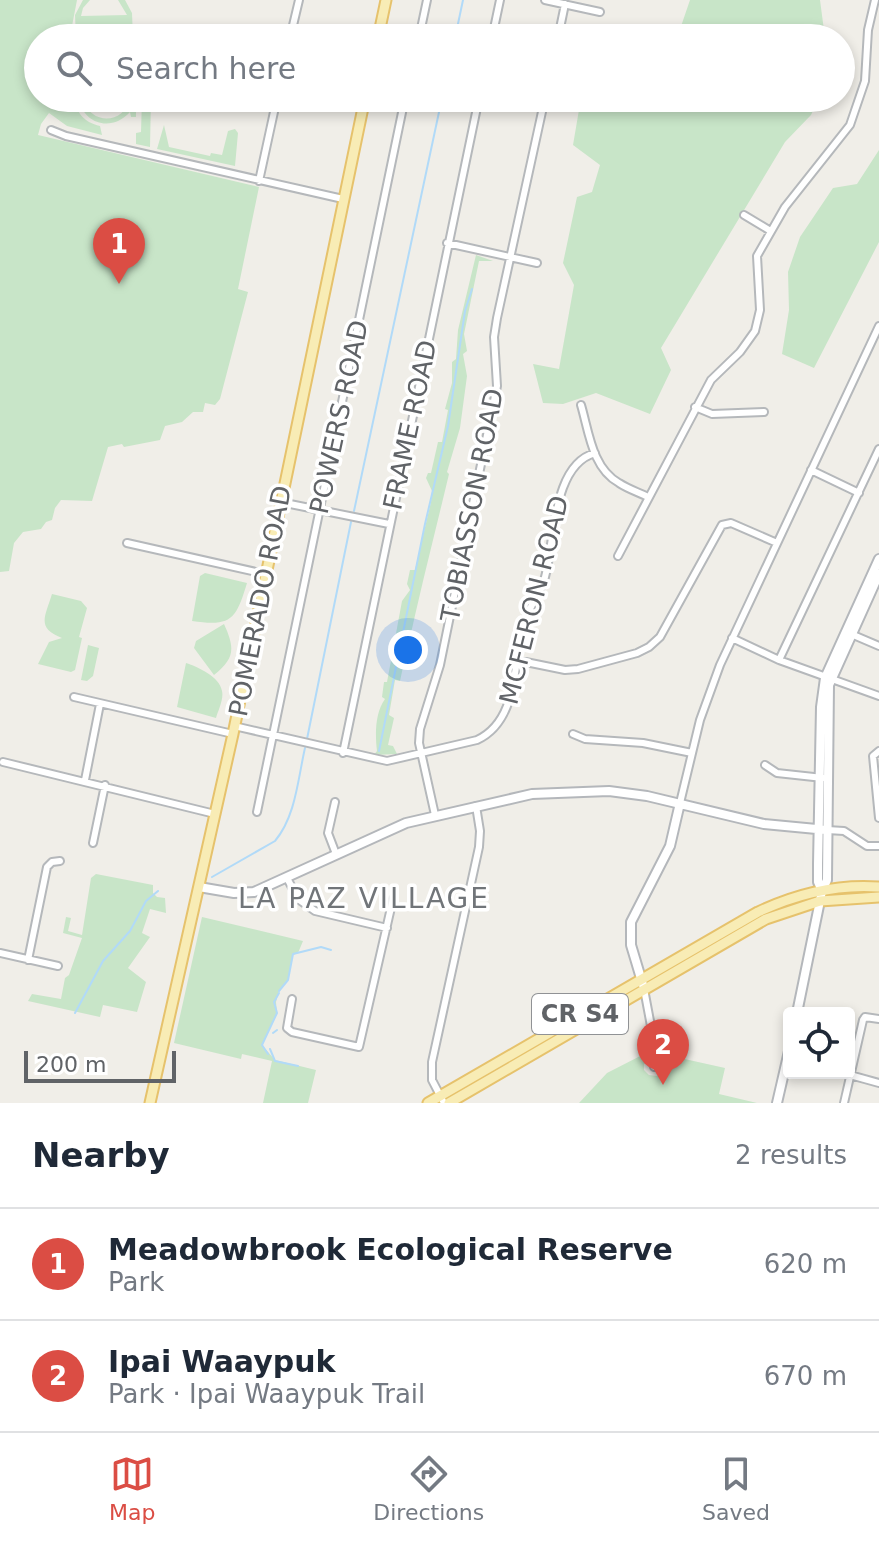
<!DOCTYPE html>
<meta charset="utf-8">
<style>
body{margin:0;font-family:"DejaVu Sans",sans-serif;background:#f6f6f7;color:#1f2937}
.controls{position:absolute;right:24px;bottom:24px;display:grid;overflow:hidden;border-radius:8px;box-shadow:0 4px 12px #0003}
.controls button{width:72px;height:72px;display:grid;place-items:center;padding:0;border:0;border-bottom:2px solid #e0e1e3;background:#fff;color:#1f2937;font:40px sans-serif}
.scale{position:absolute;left:24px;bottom:20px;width:152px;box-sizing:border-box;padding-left:8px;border:4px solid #606367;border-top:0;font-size:22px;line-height:28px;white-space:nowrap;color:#606367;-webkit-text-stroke:6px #fff;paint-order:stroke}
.you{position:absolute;left:408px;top:650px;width:28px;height:28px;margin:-20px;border:6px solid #fff;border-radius:50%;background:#1a73e8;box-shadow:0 0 0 12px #1a73e833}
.badge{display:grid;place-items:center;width:52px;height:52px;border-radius:50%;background:#db4d44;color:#fff;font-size:26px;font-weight:700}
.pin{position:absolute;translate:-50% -66px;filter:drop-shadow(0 2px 4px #0008)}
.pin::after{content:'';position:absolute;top:42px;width:28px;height:24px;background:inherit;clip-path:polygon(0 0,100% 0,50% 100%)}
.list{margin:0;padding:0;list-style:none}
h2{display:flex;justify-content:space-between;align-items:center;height:104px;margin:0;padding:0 32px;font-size:34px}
h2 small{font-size:26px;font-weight:400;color:#747a83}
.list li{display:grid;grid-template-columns:52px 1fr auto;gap:24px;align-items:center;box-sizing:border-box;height:112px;padding:0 32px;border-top:2px solid #e0e1e3}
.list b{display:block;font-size:30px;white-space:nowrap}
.list p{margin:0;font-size:26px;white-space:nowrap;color:#747a83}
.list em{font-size:26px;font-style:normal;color:#747a83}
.icon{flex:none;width:44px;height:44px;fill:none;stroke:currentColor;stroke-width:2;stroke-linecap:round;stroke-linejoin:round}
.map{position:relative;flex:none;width:879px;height:1103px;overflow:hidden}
.search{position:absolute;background:#fff;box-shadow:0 4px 12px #0003;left:24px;right:24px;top:24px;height:88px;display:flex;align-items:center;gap:20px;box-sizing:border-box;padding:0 28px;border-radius:44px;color:#747a83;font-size:30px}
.sheet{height:328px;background:#fff}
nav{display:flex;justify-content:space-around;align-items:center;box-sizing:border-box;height:112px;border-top:2px solid #e0e1e3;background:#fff;font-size:22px;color:#747a83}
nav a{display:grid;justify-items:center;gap:4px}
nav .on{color:#db4d44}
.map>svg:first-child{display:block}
</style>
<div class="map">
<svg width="879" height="1103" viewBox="0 0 879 1103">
<rect width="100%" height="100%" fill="#f0eee8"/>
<!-- green -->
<path fill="#c8e5c8" d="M0,0H77L72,26L74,38H38V98H74C77,114 84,122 100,126L102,135L67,126L49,113L41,124L38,135L259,187L238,289L248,292L220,399L215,405L205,403L203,412H193L182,422L165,426L160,440L124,447L122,444L108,447L92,501L61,500L55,508L52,520L46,522L41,529L23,532L14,543L9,571L0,572Z
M83,0H90L83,8L81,16L127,15L118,0H125L132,13L133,38H76L75,15Z
M690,0H820L825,38H677Z
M78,98H129L83,100C91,125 124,125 130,98H136V117H131L130,112C112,132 84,125 78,98Z
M142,98H151L150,147L136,144V133L141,132Z
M581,98H819L811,115L785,142L661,348L671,370L650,414L596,393L563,404L543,403L533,364L559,369L574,285L563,263L577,197L592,192L600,165L573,145Z
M164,125L169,147L210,156L211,153L222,155L228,131L235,129L238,133L235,166L157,149Z
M879,150V242L814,368L782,354L789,310L788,272L800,237L833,188L857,184Z
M476,255L493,261H479L464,334L467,351L463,354L467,376L460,428L447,472L449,474C435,533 420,591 407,651H401L397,665L403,667L400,681L395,680L389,715L394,718L388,745L393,746L397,754L374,755L377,751C375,734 375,713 385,699L382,697L384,682H387L402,601L410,590L407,584L410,570H415L431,502L432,491L426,478L428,473H431L438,442H442L448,410L445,409L452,383V362L456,359L458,330Z
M205,573L247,583C236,619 232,627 192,621L200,576Z
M52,594L81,601L87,608L79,637L82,638L75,670L71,672L38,664L49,642L62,638C36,628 45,617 52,594Z
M224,624C235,648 235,658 214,675L194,648L196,641Z
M88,645L99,648L93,676L87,681L81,680Z
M186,663C198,667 220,677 222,691C224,699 218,711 216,718L177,707Z
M96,874L153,885V893L157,897L165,898L166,913L150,909L142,933L150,937L128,968L146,982L137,1012L103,1005L100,1017L28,1001L32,994L61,999L65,978L69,975L82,938L63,933L66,917L71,918L68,931L82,935L91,878Z
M202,917L303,941L298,953L293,955L288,980L279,991L276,1002L277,1013L262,1045L275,1060L316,1070L308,1103H263L272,1061L242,1054L241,1059L174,1043Z
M652,1050V1055L644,1064V1070L649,1075L657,1076L663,1070L662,1054L725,1068L719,1094L757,1103H579L607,1073Z"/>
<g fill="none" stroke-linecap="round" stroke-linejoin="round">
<!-- stream -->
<path stroke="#b1daf8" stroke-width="2" d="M455,38L463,0
M354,511L442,98
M307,739L351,522
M379,751L425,524L448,426L465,311L472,289
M212,877L275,841C296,816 298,778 305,748
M279,991L288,980L293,954L321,947L331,950
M75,1013L103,961L130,931L146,901L158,891
M273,1033L277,1030
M270,1049L275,1061L298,1066
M268,1054L262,1045L277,1013L274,1002L279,993"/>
<!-- street casing -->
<g stroke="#b5b8bb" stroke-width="10">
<path id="street" d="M545,0L600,12
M290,38L299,0
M419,38L427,0
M492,38L500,0
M558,38L565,4
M51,130L66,136L343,199
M259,181L277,98
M744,215L769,230
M447,243L537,263
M581,405C589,432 592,468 619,483C628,489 638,492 648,497
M695,407L712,414L764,412
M811,470L859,493
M280,502L389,524
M127,543L265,574
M618,556L711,380L740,352L755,331L760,310L757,256L785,207L850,125L865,81L868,30L875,0
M851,634L879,646
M732,638L779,660L879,696
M516,660L565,670L578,669L637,653L649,647L660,637L722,525L731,523L777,543
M779,660L879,449
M74,697L233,734
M234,726L387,761L477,740C518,721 513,666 523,627C527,609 540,594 545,577C555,541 552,465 595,453
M573,734L585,739L643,743L692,753
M879,751L873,756L879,818
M343,753L479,98
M3,762L215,814
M765,765L777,773L823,778
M85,780L100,704
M335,802L328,833L336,854
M680,803L700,720L720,665L879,326
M257,812L405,98
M435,815L419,743L420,729L440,665L497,386L494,337L497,318L545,98
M827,830L844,831L867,846H879
M93,843L105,785
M287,878L298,899L315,911L387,928
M0,953L58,966
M28,960L47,867L52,862L60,861
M644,989L657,1058L654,1067
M292,999L287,1028L292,1032L359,1047L393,899
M850,1075L879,1083
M444,1103L432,1080V1062L479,847L480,831L476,806
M844,1103L863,1020L865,1017L879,1019"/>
</g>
<!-- secondary casing -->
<g stroke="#b4b7bb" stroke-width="12">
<path id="secondary" d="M199,887L234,893L254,892L406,823L532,794L609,791L647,796L764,824L827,830
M822,891L818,882V864L821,707L825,678L879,559
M643,985L631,945V922L670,846L680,803
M797,1013L822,891L827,880L829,685L879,574
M777,1103L789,1051"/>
</g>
<!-- primary casing -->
<g stroke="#e6c26c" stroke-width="13">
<path id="primary" d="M378,38L386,0
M150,1103L233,734L365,98
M428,1103L758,912C796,894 838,884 879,887
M449,1103L766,919L820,901L879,897"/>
</g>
<!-- street -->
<use href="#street" stroke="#fff" stroke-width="6"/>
<!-- secondary -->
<use href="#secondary" stroke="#fff" stroke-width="8"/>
<!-- primary -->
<use href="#primary" stroke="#f8ecb5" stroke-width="9"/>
</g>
<g text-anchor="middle" stroke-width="7" stroke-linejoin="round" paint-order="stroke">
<!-- shield labels -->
<rect fill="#fff" stroke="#909295" stroke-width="2" x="532" y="994" width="96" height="40" rx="6"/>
<g font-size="24" font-weight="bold" fill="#606367">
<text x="580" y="1022">CR S4</text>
</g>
<!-- street labels -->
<g font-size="26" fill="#606367" stroke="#fff">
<text transform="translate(339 417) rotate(-78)" y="9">POWERS ROAD</text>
<text transform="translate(410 425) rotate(-78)" y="9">FRAME ROAD</text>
<text transform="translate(472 505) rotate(-79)" y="9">TOBIASSON ROAD</text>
<text transform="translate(534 600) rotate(-76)" y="9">MCFERON ROAD</text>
<text transform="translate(260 601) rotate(-79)" y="9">POMERADO ROAD</text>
</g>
<!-- neighbourhood labels -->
<g font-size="28" letter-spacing="2" fill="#717579" stroke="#fff">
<text x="364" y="908">LA PAZ VILLAGE</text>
</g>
</g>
</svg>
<div class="controls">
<button><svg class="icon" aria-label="locate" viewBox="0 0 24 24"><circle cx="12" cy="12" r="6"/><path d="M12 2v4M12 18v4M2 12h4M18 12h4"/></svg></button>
</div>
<div class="scale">200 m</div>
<div class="you"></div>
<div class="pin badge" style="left:119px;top:284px">1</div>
<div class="pin badge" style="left:663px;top:1085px">2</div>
<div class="search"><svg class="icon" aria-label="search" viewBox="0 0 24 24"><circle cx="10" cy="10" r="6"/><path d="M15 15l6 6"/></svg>Search here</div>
</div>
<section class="sheet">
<h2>Nearby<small>2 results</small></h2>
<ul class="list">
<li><span class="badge">1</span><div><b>Meadowbrook Ecological Reserve</b><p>Park</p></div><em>620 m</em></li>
<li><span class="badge">2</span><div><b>Ipai Waaypuk</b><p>Park · Ipai Waaypuk Trail</p></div><em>670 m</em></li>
</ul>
</section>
<nav>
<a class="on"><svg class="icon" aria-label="map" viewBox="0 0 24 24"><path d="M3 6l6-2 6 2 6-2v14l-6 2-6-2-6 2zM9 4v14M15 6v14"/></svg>Map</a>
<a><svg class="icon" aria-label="directions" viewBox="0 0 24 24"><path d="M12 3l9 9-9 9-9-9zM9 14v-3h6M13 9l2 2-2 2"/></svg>Directions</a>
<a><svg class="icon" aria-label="saved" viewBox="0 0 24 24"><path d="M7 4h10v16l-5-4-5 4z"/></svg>Saved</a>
</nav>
